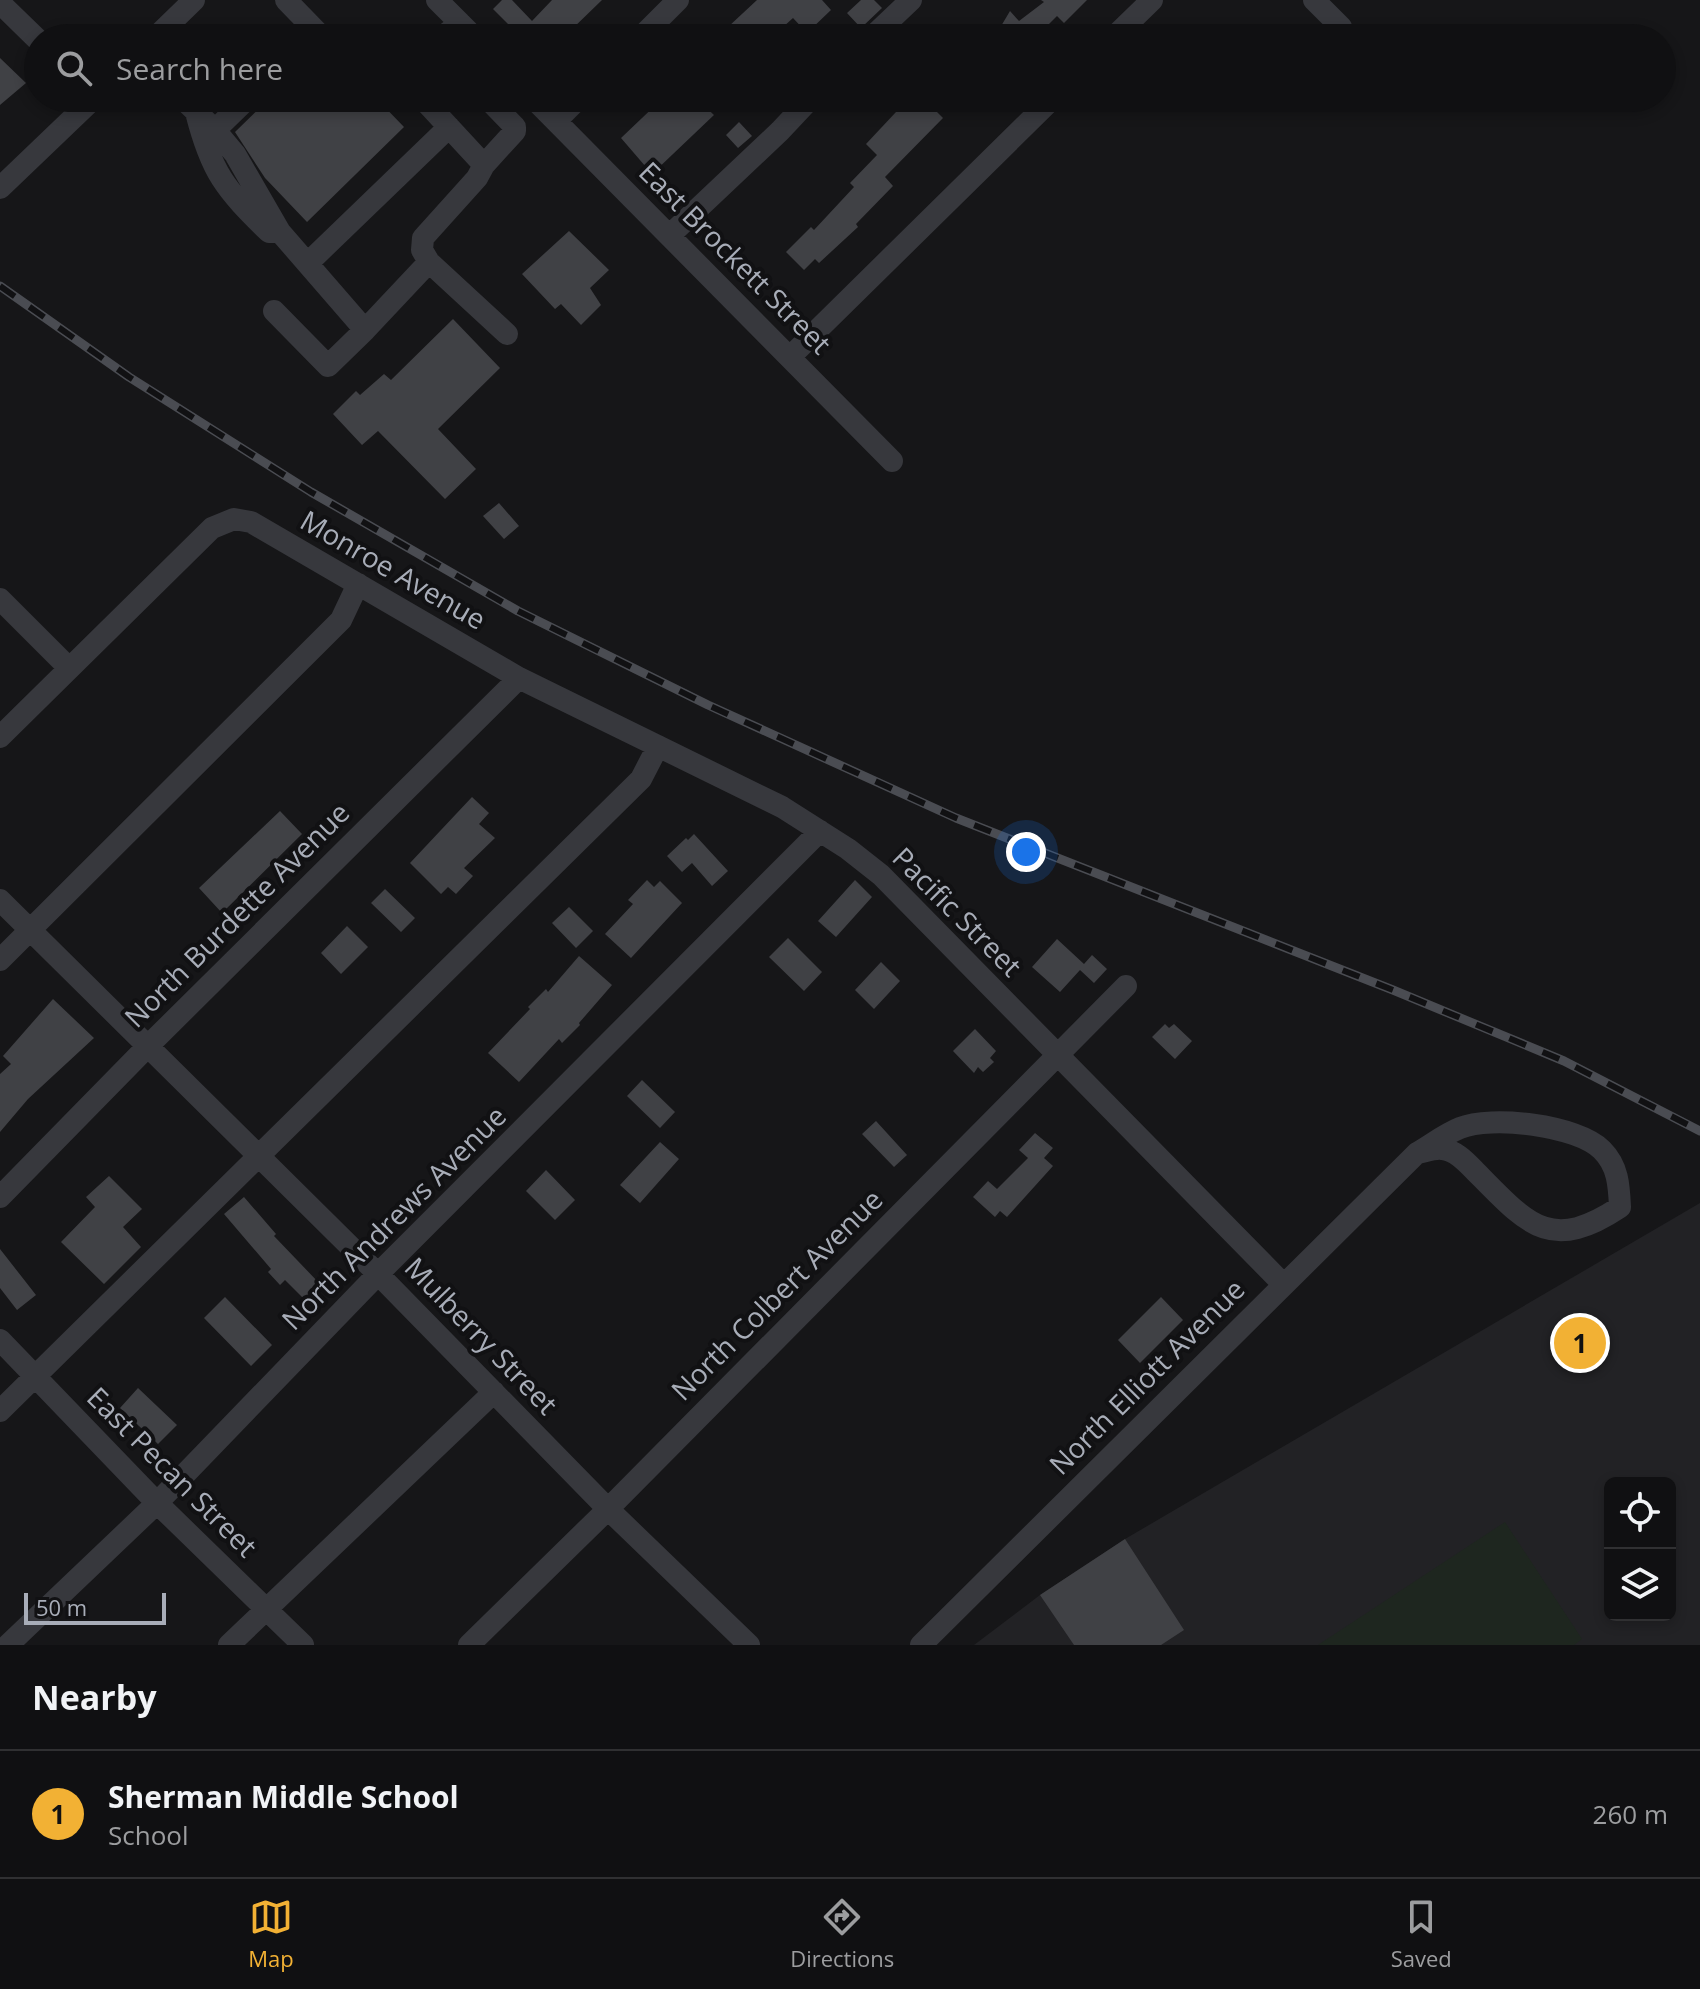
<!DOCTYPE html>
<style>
body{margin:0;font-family:"Open Sans",sans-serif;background:#1e1e20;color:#f1f3f6}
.controls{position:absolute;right:24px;bottom:24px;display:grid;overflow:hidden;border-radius:12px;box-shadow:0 4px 12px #0003}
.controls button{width:72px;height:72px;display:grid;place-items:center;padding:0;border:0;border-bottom:2px solid #303032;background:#101012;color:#f1f3f6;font:40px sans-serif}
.scale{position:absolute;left:24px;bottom:20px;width:142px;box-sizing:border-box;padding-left:8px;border:4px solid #a8adb8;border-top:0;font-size:22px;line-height:28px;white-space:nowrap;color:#a8adb8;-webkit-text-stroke:6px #111113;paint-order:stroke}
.you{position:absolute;left:1026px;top:852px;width:28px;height:28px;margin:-20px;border:6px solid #fff;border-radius:50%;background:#1a73e8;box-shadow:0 0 0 12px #1a73e833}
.badge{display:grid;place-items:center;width:52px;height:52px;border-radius:50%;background:#f2b134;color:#111;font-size:26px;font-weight:700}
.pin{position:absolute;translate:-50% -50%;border:4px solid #fff;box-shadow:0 2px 8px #0006}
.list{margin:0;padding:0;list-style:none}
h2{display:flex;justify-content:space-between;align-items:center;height:104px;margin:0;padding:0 32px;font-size:34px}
h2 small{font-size:26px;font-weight:400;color:#9c9d9f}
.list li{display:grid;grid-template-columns:52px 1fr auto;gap:24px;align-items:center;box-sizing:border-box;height:128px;padding:0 32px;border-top:2px solid #303032}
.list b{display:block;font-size:30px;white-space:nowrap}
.list p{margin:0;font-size:26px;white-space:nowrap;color:#9c9d9f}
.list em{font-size:26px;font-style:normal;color:#9c9d9f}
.icon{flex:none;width:44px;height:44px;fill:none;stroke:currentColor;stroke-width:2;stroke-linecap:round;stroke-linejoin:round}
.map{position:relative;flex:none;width:1700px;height:1645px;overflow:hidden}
.search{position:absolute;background:#101012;box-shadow:0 4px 12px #0003;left:24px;right:24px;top:24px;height:88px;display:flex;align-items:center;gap:20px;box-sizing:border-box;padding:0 28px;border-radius:44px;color:#9c9d9f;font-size:30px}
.sheet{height:232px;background:#101012}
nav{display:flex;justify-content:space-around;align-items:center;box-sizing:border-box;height:112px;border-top:2px solid #303032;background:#101012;font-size:22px;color:#9c9d9f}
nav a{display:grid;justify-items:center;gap:4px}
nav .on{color:#f2b134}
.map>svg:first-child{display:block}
</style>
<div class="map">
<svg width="1700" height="1645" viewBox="0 0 1700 1645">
<rect width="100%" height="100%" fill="#161618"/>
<!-- built -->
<path fill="#222225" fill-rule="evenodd" d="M1700,1203V1645H974L1040,1595L1125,1539ZM1610,1483H1670V1615H1610Z"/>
<!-- green -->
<path fill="#1e261f" d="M1505,1522L1582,1639L1574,1645H1318Z"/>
<!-- building -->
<path fill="#404145" d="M502,0H512L532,21L552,0H602L568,33L563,28L553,38H522L493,9Z
M757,0H822L831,10L807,33L793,18L771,38H738L728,27Z
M861,0H874L882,8L861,28L847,13Z
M1041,0H1087L1064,23L1057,16L1035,38H994L1010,11L1019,21L1044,2Z
M0,58L26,83L0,105Z
M270,98H376L404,127L307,222L265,178L235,132Z
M663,98H696L714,115L652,174L621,138Z
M904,98H923L943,118L885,177L893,186L856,224L858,227L819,263L815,259L804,270L786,252L811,227L814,230L854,187L850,183L877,155L866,144L896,112L893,108Z
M739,122L752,136L738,148L726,135Z
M569,231L609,270L590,288L601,305L581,325L561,304L555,309L522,274Z
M453,319L500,368L438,429L476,469L445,499L378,431L362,445L333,414L356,391L360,395L384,374L391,380Z
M499,503L519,526L504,539L483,516Z
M472,797L489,813L479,824L495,838L464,868L473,876L456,894L448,887L441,894L410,863Z
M280,811L302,834L222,913L199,888Z
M694,834L728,871L712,886L692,863L682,872L667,856L686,838L688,840Z
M647,880L654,887L660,881L682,903L631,958L605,934L633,904L628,900Z
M855,880L872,897L836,937L818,921Z
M385,889L415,918L401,932L371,903Z
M569,907L593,931L576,948L552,923Z
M347,926L368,947L341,974L321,953Z
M788,938L822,972L804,991L769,957Z
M1057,939L1084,964L1092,955L1107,969L1094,983L1080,970L1060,992L1032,967Z
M579,956L612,985L579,1023L580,1025L562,1043L559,1039L519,1082L488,1053L530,1009L528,1007L546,989L548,992Z
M881,962L900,981L874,1009L855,990Z
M53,999L94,1038L28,1099L0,1132V1074L11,1064L3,1056Z
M1165,1024L1169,1028L1174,1024L1192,1041L1175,1059L1152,1037Z
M975,1029L996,1051L990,1058L994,1062L983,1072L978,1067L974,1073L953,1051Z
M642,1080L675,1112L660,1128L627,1096Z
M876,1121L907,1155L894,1167L862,1134Z
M1035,1133L1053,1148L1044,1158L1053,1166L1007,1217L1000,1211L995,1217L973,1197L988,1181L997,1189L1028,1158L1019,1150Z
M660,1142L679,1159L640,1203L620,1185Z
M546,1170L575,1200L555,1220L526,1191Z
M109,1176L142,1209L123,1227L141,1247L104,1284L61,1242L95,1207L86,1197Z
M244,1197L276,1234L274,1236L320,1284L304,1299L285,1280L280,1285L268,1272L271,1269L224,1214Z
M0,1249L36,1295L17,1310L0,1288Z
M225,1297L272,1345L251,1366L204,1318Z
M1161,1297L1183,1320L1140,1363L1118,1340Z
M138,1388L177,1425L158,1444L120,1408Z
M1125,1539L1184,1630L1161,1645H1074L1040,1595Z"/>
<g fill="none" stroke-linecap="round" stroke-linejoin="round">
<!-- minor -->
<path stroke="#37383d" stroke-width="22" d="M286,0L317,32L311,38
M437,0L475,38
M1314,0L1341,27
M0,3L38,40
M155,38L194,0
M441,38L460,23
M640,38L678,0
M871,38L911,0
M1113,38L1152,0
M182,98L215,130L235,154L280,232L365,330L429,262
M422,98L484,165L477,178L423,238L422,250L429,262L507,334
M533,98L892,461
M196,112C211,172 225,189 269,232H279
M556,121L579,98
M215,130L248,98
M484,165L515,131V127L487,98
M0,188L94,98
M670,235L780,131L811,98
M308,263L449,127
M274,311L328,366L365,330
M791,356L1053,98
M0,599L69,668
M0,737L212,528L234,519L251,522L519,678L782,807L848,849L881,875L1283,1284
M0,900L378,1274L608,1509L749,1645
M0,960L341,620L358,584
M0,1197L148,1046L519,678
M0,1340L157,1503L303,1645
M0,1411L641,779L658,746
M8,1645L157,1503L378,1274L820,831
M229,1645L494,1392
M469,1645L608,1509L1126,986
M921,1645L1417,1153C1431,1145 1445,1134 1460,1128C1491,1115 1577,1125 1602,1150C1618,1166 1619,1185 1620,1207C1551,1253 1528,1225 1477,1173C1468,1164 1456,1150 1442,1149C1434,1148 1424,1152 1417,1153"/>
<!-- rail casing -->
<g stroke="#4a4c52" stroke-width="9">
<path id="rail" d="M0,286L129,377L311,492L518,611L708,705L956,818L1393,990L1564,1061L1700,1131"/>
</g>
<!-- rail -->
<use href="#rail" stroke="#111113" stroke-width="6" stroke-dasharray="18" stroke-linecap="butt"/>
</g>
<g text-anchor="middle" stroke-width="8" stroke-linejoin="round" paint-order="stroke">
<!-- street labels -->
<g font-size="28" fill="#a8adb8" stroke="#111113">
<text transform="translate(735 258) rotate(45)" y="10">East Brockett Street</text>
<text transform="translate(393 570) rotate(30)" y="10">Monroe Avenue</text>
<text transform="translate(957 912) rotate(45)" y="10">Pacific Street</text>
<text transform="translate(237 915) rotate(-45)" y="10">North Burdette Avenue</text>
<text transform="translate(394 1218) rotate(-45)" y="10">North Andrews Avenue</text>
<text transform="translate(777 1295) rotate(-45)" y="10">North Colbert Avenue</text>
<text transform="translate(481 1336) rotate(46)" y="10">Mulberry Street</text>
<text transform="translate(1147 1377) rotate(-45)" y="10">North Elliott Avenue</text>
<text transform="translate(172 1472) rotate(45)" y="10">East Pecan Street</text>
</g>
</g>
</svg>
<div class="controls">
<button><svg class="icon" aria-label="locate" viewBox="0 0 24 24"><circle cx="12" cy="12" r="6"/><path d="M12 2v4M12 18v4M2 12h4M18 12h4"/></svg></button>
<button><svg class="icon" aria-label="layers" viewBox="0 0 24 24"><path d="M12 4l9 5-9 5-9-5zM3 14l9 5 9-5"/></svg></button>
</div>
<div class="scale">50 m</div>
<div class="you"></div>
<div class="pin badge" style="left:1580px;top:1343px">1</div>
<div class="search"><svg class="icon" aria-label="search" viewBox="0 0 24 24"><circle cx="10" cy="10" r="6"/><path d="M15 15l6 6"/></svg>Search here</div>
</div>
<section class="sheet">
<h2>Nearby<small></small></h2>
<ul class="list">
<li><span class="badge">1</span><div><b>Sherman Middle School</b><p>School</p></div><em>260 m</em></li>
</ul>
</section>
<nav>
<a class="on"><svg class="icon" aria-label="map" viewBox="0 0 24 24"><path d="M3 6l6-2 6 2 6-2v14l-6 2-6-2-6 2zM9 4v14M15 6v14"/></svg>Map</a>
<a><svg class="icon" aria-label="directions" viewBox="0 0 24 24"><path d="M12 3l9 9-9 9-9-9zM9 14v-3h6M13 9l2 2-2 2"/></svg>Directions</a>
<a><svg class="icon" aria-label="saved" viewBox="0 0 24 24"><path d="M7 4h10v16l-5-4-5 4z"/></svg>Saved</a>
</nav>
